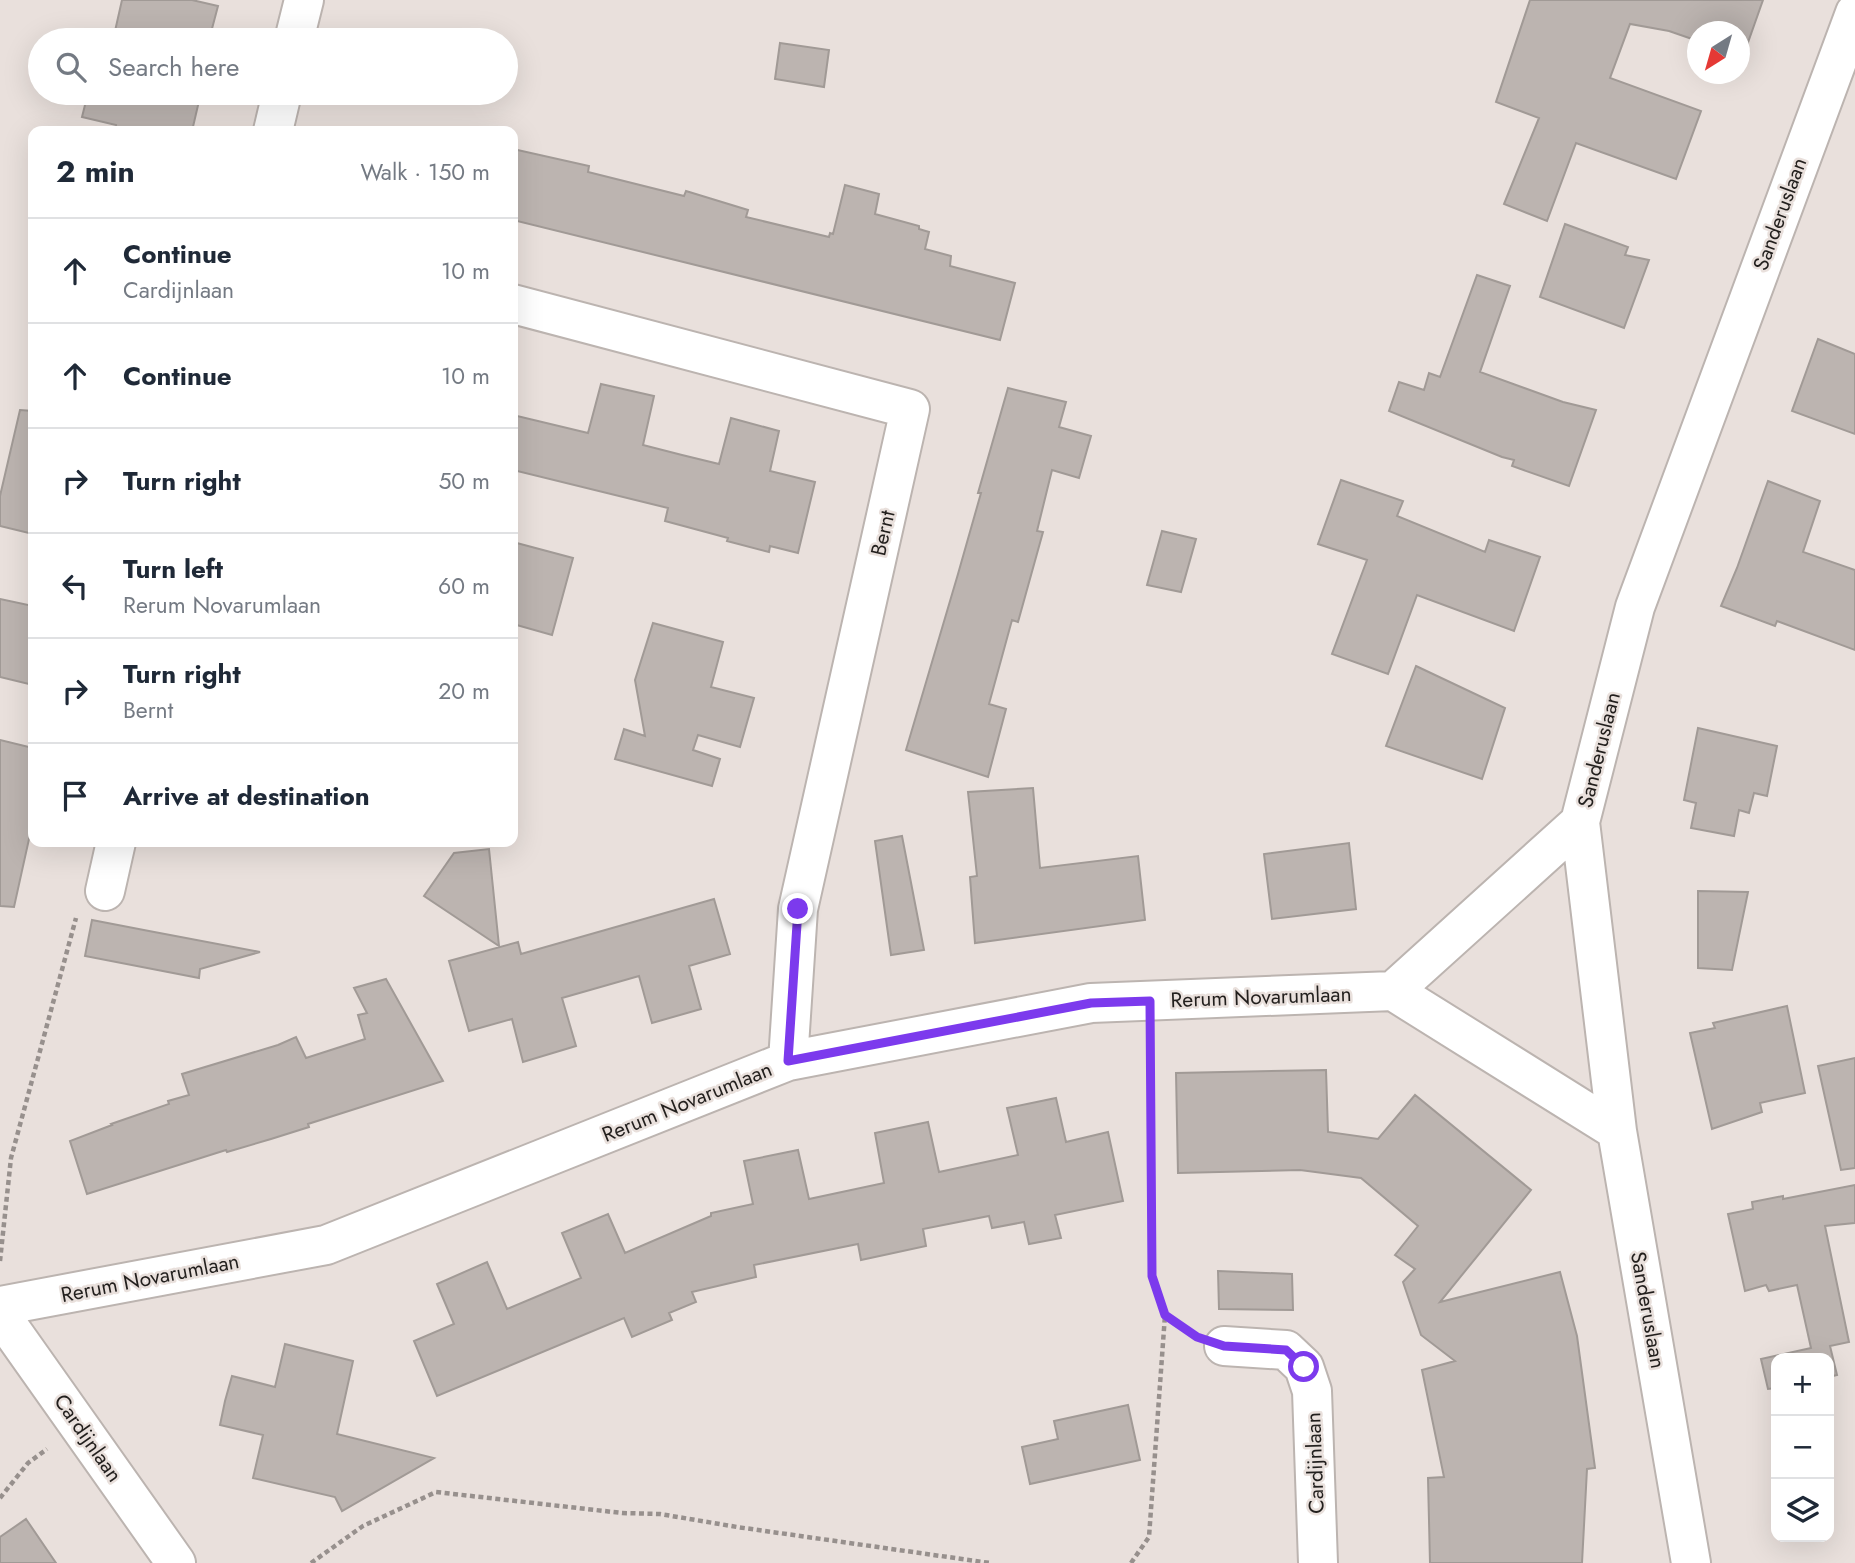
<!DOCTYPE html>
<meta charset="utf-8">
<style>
body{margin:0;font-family:Jost,sans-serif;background:#f2f2f3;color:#1f2937}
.controls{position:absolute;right:21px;bottom:21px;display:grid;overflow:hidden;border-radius:14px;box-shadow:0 7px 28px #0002}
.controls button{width:63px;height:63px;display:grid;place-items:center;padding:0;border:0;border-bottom:2px solid #e0e1e3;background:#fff;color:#1f2937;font:35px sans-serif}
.compass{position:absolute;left:1687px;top:21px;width:63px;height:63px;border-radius:50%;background:#fff;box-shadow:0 7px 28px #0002;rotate:217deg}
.stop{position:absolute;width:21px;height:21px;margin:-16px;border:5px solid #7c3aed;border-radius:50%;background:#fff}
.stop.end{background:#7c3aed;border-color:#fff;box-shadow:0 2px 7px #0008}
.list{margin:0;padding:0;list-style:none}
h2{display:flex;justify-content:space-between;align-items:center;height:91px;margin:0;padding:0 28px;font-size:30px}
h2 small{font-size:23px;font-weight:400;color:#747a83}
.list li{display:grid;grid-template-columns:46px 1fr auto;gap:21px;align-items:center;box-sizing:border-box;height:105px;padding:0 28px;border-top:2px solid #e0e1e3}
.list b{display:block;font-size:26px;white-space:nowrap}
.list p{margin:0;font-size:23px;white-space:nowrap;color:#747a83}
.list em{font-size:23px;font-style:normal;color:#747a83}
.icon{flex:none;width:38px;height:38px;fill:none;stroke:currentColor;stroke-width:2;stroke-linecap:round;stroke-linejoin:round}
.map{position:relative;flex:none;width:1855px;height:1563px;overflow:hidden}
.search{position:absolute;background:#fff;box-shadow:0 7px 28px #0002;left:28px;top:28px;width:490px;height:77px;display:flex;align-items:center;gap:18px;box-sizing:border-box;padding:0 24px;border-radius:38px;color:#747a83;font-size:26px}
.panel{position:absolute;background:#fff;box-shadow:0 7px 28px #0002;left:28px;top:126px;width:490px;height:721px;border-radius:14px}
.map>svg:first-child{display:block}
</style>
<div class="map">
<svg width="1855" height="1563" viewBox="0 0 1855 1563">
<rect width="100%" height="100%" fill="#e9e0dc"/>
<!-- building -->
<path fill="#bcb4b0" stroke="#a19a96" stroke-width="2" d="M122,0H192L218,6L209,40H113Z
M1530,0H1763L1745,51L1740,49V32H1698V41L1669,31L1630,24L1610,78L1701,111L1676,179L1576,143L1547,221L1504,204L1539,118L1496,102Z
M780,43L829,50L824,87L775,79Z
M88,93H164L199,101L192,131H115L116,125L82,117Z
M513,149L589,166L588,172L684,196L686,191L748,210L746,217L829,237L830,233L833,234L845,185L879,194L875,214L919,226V229L929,232L925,249L951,256L950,266L1015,283L1000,340L513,220Z
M1565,224L1628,247L1625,255L1649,260L1624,328L1540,297Z
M1477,275L1510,286L1480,372L1563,402L1596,410L1569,486L1512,466L1514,460L1502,457L1389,411L1399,382L1424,390L1429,373L1440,377Z
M1818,339L1855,354V434L1792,411Z
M601,384L654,396L643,445L682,455L719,464L731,418L779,431L770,471L815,482L798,553L770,546L769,552L727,541L728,538L665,521L668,508L513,470V415L588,433Z
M1008,388L1066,402L1059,427L1091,436L1079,478L1052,470L1037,531L1043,532L1018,622L1012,620L989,704L1006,709L988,777L906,750L958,574L981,493H978Z
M20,410L33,411V534L0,526V496Z
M1341,480L1403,501L1397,516L1485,552L1489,540L1540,557L1514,631L1417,595L1388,674L1332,654L1367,560L1318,544Z
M1768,481L1820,501L1803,552L1855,570V650L1777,621L1775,626L1721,606L1737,568Z
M1162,531L1196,539L1181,592L1147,585Z
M513,542L573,558L552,635L513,624Z
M0,599L33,606V685L0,677Z
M653,623L723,642L711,687L754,698L740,747L698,735L693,750L720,759L712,786L615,759L624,729L645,736L635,680Z
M1416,666L1505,708L1482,779L1386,746Z
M1698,728L1777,746L1767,796L1754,793L1749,813L1739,810L1734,836L1691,828L1696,803L1684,800Z
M0,740L33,748V821L14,907L0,906Z
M1033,788L1040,868L1138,856L1145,920L975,943L970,877L977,876L968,792Z
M902,836L924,950L891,955L875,841Z
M1349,843L1356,909L1272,919L1264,854Z
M489,849L499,946L424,896L454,853Z
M1698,891L1748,892L1732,970L1698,968Z
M714,899L730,954L689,966L701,1009L652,1023L639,976L562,998L576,1046L523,1062L512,1019L469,1031L449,961L518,942L521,954Z
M92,920L149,931L260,952L200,969L199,978L85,956Z
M386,979L443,1081L308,1124L309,1127L271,1139L227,1152L226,1150L87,1194L70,1141L112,1125L111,1124L169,1104L168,1101L189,1095L182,1074L278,1045L296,1037L306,1058L365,1039L358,1015L367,1013L354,988Z
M1787,1006L1805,1093L1760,1103L1762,1112L1712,1129L1690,1033L1715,1028L1713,1023Z
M1855,1058V1168L1841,1170L1818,1066Z
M1326,1070L1328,1132L1378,1139L1415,1095L1531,1190L1440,1302L1560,1272L1577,1336L1595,1468L1587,1469L1582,1563H1430L1428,1478L1444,1477L1422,1370L1455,1361L1421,1335L1403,1282L1415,1269L1395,1255L1418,1226L1361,1178L1300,1170L1178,1173L1176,1073Z
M1056,1098L1066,1142L1108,1132L1123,1201L1055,1215L1061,1238L1029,1244L1024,1222L992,1228L989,1216L923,1229L926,1246L861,1260L858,1244L754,1265L756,1277L692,1292L696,1302L669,1313L672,1320L632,1337L624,1318L437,1396L414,1341L454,1324L437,1284L487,1262L507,1309L581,1278L562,1233L608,1214L625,1253L711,1216V1213L753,1204L744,1161L798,1150L809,1199L884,1183L875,1133L928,1122L939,1172L1018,1155L1007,1108Z
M1855,1185V1223L1825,1226L1849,1342L1830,1346L1837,1375L1829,1377V1358H1776V1388L1768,1389L1761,1359L1811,1348L1797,1285L1769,1291L1766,1285L1745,1291L1728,1214L1753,1209L1752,1202L1783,1196V1199Z
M1218,1271L1292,1274L1293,1310L1219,1309Z
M285,1344L353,1361L337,1434L434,1458L342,1511L335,1497L253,1478L263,1435L220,1425L225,1401L232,1376L275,1387Z
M1128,1405L1140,1460L1030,1484L1022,1447L1058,1439L1054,1421Z
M26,1519L56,1563H0V1537Z"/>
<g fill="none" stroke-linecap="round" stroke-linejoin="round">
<!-- street casing -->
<g stroke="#bcb4b0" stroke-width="42">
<path id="street" d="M294,40L304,0
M273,131L282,93
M513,304L910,409L798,909L788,1061
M105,891L116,842
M1393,991L1617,1131
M0,1306L326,1245L788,1061L1091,1003L1393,991L1580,822
M0,1314L176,1563
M1224,1346L1286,1350L1304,1367L1312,1391L1318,1563
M1691,1563L1617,1131L1580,822L1635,607L1855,13"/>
</g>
<!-- path -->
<path stroke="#97908d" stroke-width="4.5" stroke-dasharray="5 3.5" stroke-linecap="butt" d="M1149,1040L1152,1276L1165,1315L1189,1332
M0,1261L11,1158L76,918
M0,1498L28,1463L47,1449
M311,1563L363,1526L436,1492L622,1513L660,1514L737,1527L990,1563
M1131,1563L1149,1537L1165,1315"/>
<!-- street -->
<use href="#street" stroke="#fff" stroke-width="38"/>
</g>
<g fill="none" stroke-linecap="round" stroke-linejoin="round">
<!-- route -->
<path stroke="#7c3aed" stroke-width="9" d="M798,909L788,1061L1091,1003L1150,1001L1152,1276L1165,1315L1197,1337L1224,1346L1286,1350L1304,1367"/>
</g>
<g text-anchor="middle" stroke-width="5" stroke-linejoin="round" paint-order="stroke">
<!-- street labels -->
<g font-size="21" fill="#221f1d" stroke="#e9e0dc">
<text transform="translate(1780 214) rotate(-70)" y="7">Sanderuslaan</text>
<text transform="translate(883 533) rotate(-77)" y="7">Bernt</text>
<text transform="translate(1599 750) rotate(-76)" y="7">Sanderuslaan</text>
<text transform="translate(1261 997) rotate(-2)" y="7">Rerum Novarumlaan</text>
<text transform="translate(687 1102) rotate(-22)" y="7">Rerum Novarumlaan</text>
<text transform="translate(150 1278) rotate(-11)" y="7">Rerum Novarumlaan</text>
<text transform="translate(1648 1310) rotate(80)" y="7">Sanderuslaan</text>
<text transform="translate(88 1438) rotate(55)" y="7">Cardijnlaan</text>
<text transform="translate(1315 1463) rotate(-92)" y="7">Cardijnlaan</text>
</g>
</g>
</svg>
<div class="controls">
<button>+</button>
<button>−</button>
<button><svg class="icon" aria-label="layers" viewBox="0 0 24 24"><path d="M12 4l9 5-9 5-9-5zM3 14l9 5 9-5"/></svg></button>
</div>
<svg class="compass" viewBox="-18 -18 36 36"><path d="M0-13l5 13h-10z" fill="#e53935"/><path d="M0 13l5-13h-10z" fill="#747a83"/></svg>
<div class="stop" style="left:1304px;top:1367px"></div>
<div class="stop end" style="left:798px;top:909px"></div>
<div class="search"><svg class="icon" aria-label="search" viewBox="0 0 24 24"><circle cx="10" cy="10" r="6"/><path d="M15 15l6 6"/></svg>Search here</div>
<section class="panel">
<h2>2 min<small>Walk · 150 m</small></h2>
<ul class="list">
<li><svg class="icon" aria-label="ahead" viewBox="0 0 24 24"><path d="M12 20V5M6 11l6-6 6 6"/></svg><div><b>Continue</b><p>Cardijnlaan</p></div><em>10 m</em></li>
<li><svg class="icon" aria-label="ahead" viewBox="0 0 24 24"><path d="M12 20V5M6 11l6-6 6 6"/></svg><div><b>Continue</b></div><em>10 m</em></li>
<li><svg class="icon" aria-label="right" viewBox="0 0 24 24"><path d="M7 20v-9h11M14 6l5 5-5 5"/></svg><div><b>Turn right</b></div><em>50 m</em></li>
<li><svg class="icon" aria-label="left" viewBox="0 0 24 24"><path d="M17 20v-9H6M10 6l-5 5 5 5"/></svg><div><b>Turn left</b><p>Rerum Novarumlaan</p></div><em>60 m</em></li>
<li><svg class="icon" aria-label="right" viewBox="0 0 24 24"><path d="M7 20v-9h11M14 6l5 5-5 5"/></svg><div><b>Turn right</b><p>Bernt</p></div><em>20 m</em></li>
<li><svg class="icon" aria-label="arrive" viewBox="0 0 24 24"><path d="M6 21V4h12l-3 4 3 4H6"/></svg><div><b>Arrive at destination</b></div></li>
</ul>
</section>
</div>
